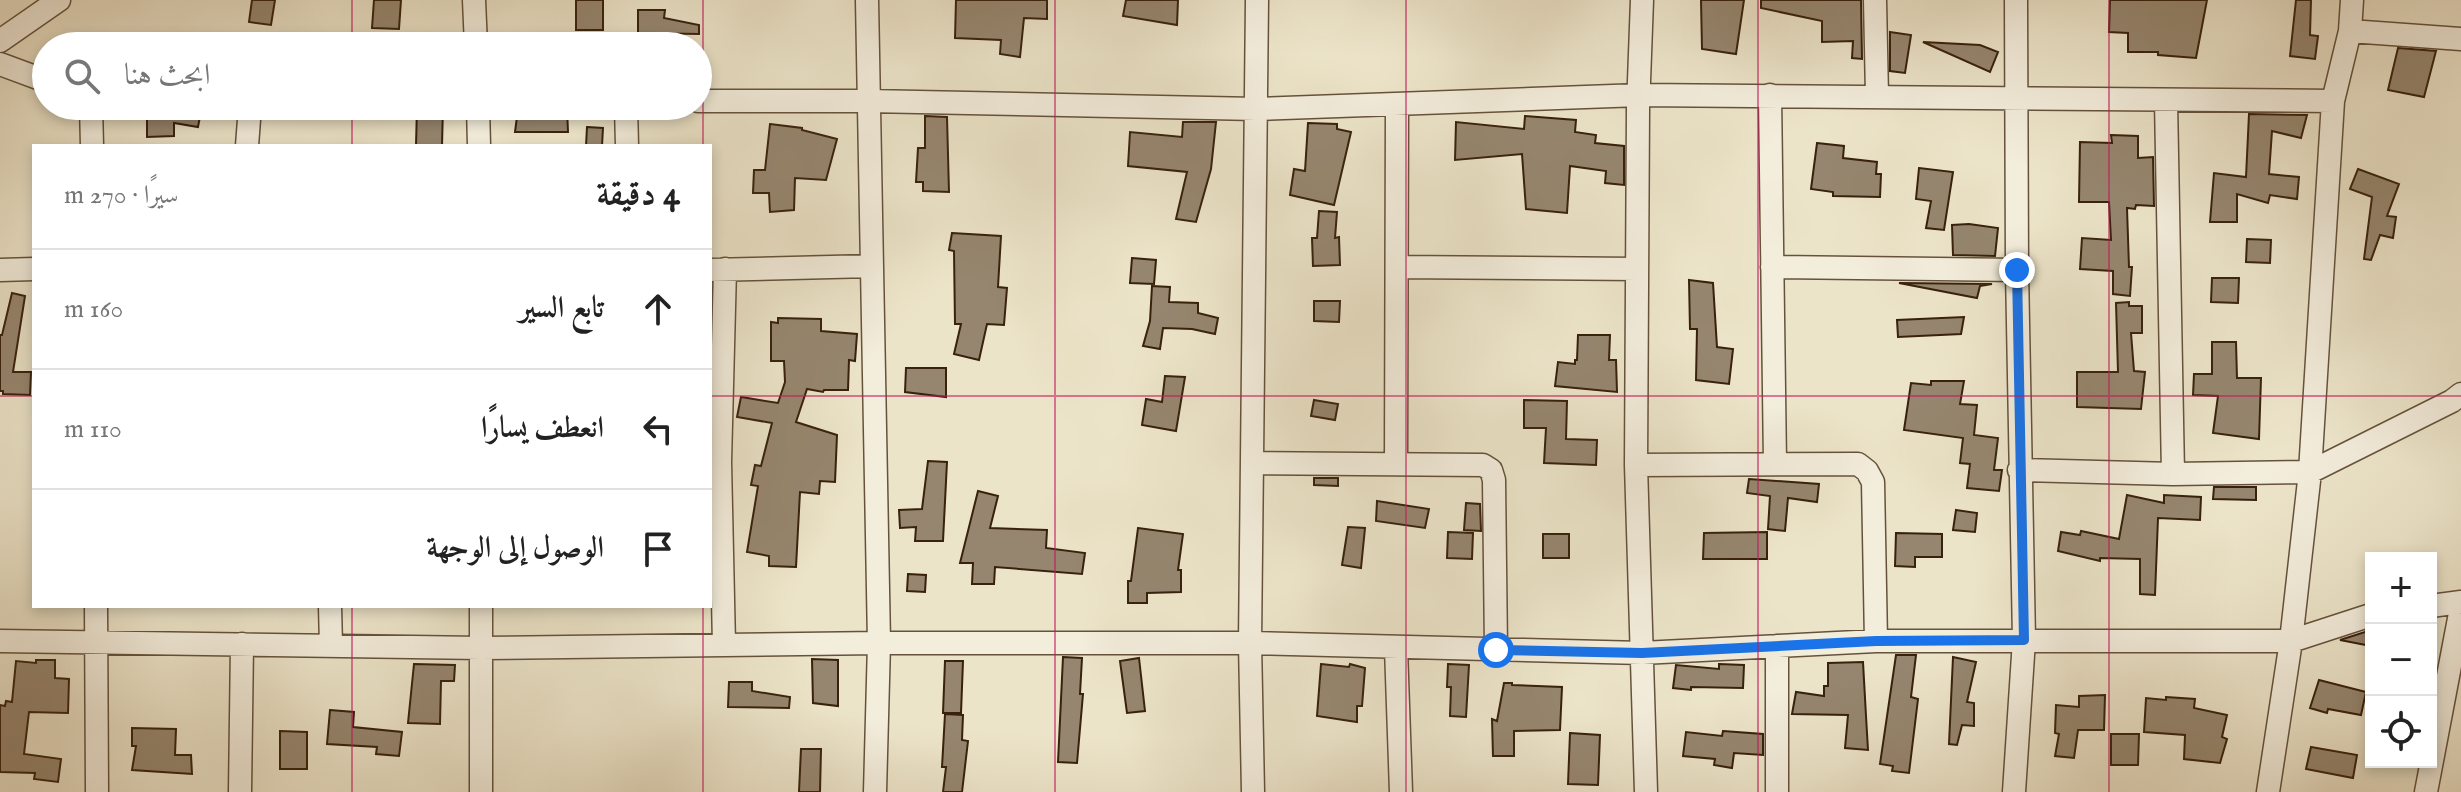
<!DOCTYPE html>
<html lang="ar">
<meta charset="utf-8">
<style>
body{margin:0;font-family:"IM FELL English",Amiri,serif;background:#f2f2f2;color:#222;direction:rtl}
.controls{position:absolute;right:24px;bottom:24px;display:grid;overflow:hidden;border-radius:0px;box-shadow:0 4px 12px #0003}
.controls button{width:72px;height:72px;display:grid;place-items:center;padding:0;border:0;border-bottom:2px solid #e0e0e0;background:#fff;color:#222;font:40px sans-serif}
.stop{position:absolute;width:24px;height:24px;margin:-18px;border:6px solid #1a73e8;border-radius:50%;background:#fff}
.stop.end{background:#1a73e8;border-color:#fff;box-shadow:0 2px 8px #0008}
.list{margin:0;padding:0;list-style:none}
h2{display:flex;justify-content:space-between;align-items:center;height:104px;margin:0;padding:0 32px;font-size:34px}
h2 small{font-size:26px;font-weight:400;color:#767676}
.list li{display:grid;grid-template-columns:52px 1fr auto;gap:24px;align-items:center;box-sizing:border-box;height:120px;padding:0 32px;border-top:2px solid #e0e0e0}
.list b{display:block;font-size:30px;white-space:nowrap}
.list em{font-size:26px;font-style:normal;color:#767676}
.icon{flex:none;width:44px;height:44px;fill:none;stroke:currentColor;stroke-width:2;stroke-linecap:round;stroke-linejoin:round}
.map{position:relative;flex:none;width:2461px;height:792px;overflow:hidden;direction:ltr}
.search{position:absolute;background:#fff;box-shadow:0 4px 12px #0003;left:32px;top:32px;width:680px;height:88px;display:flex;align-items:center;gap:20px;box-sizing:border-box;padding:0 28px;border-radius:44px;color:#767676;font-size:30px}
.panel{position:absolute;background:#fff;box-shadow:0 4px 12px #0003;left:32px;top:144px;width:680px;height:464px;border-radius:0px;direction:rtl}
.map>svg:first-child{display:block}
</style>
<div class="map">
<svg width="2461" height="792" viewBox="0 0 2461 792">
<rect width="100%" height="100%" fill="#ece4c9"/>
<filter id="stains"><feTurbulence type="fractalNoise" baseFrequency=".0025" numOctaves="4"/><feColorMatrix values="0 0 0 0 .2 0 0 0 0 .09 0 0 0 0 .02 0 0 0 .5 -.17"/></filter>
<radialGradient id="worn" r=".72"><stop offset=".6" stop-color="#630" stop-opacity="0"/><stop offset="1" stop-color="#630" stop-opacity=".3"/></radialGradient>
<!-- building -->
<path fill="#96866f" stroke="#38210d" stroke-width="2" d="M252,0H275L271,25L249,22Z
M374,0H401L399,29L372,28Z
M576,0H603V30H576Z
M956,0H1047V19L1024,18L1020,57L1000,54L1001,40L955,38Z
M1126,0H1178L1177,25L1123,16Z
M1701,0H1744L1736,54L1702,49Z
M1761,0H1861L1862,59L1852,58L1853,41L1822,42V21L1761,8Z
M2110,0H2207L2196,58L2158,55V52H2128V33L2109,32Z
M2296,0H2311L2310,35L2318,36L2315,59L2290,56Z
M638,10H665L664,18L699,25V34L638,33Z
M1890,32L1911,35L1905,73L1890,71Z
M1923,42L1980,45L1998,52L1990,72Z
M2398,48L2436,51L2424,97L2388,90Z
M132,106H202L198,127L174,123V136L147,137V118L131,115Z
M417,106H443L442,146H416Z
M567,108L568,132H515L518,109Z
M2249,114L2307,115L2301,138L2272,131L2269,174L2299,177L2297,199L2270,195L2268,203L2237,194V222H2210L2214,173L2246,177Z
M925,116L947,117L949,192L923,191V182H916L918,148H925Z
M1525,116L1576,120L1575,132L1596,135L1595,143L1624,146V185L1605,183L1606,171L1570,166L1567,213L1526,209L1522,154L1455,160L1456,122L1524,129Z
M1183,122H1216L1211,169L1196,222L1176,219L1187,172L1128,166L1130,132L1182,137Z
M1308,123L1337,124V129L1351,132L1334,205L1290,195L1294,169L1305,171Z
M770,124L802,128V130L837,139L826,180L795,178L794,210L770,212L769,193H753L754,170H765Z
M587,127L603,128L602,146H586Z
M2111,135L2138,136V158L2153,157L2154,206L2136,205L2135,209L2127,208L2129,267H2132L2130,296L2113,294V271L2080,269L2082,238L2111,240L2109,202H2079L2080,142L2112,143Z
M1817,143L1844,146L1843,158L1877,162L1876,174H1881L1880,197L1833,196V192L1811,189Z
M1919,168L1953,172L1944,230L1926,228L1931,201L1916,199Z
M2358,169L2399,184L2387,216L2396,217L2393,238L2380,235L2371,260L2364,259L2372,197L2350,189Z
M1319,211L1337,212L1335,238L1339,237L1340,265L1313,266L1312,238H1317Z
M1969,224L1998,228L1995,256L1953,255L1952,225Z
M952,233L1001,236L998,287L1007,288L1004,325L987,324L979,360L954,354L961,324H955L954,251L949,250Z
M2247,239L2271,240L2270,263L2246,262Z
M1132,258L1156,260L1154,284L1130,283Z
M2212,278H2239L2238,303L2211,302Z
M1689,280L1713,283L1717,347L1733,349L1729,384L1696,380L1697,329H1690Z
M1899,283L1992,284L1980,286L1977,298Z
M1152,286L1170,287L1169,302L1198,303V313L1218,318L1215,334L1192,329L1163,328L1160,349L1143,346L1150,321Z
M12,293L25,296L13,372H31L30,395L3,394V391H0V335H2Z
M1314,301H1340L1339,322L1314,321Z
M2129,302V306H2142V333H2131L2134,371L2145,372L2141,409L2077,407V372H2118L2116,303Z
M1964,317L1961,334L1898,337L1897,320Z
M778,318L821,319V331L857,334L855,361L849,360L848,390H824L823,392L807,389L796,422L837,435L835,482L820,481L819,494L800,492L796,567L769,566V556L747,552L758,486L751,485L755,465L761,466L772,423L737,417L741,397L778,403L785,382L784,361H771V322L778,323Z
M1578,335H1610L1609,360H1616L1617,392L1555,386L1558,362L1575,364V360H1577Z
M2212,342H2236L2237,378H2261L2259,439L2213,433L2218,396L2193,395L2194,374H2212Z
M906,368H946V397L905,392Z
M1165,376L1185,377L1176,431L1142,425L1146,399L1162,402Z
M1931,381H1964L1960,404L1977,405L1974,435L1998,438L1994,470H2002L1999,491L1967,488L1970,464L1960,463L1963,438L1904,430L1911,383L1931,385Z
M1314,400L1338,404L1335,420L1311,416Z
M1524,400L1567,401L1566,439L1597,440L1596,465L1544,463L1546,428H1524Z
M928,461L947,462L943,541H915L916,527L900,528L899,510L922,509Z
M1314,478H1338V486L1314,485Z
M1749,479L1819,484L1817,502L1788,498L1785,531L1768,529L1770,496L1747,493Z
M2214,487H2256V500L2213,499Z
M978,491L998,496L990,528L1047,530L1046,548L1085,553L1082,574L995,567L994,584H972L973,563H960Z
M2127,495L2164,503V495L2201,497L2200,520L2158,518L2155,595L2140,594V559L2100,558V561L2058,551L2061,532L2080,535L2081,531L2119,539Z
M1377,501L1429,509L1425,528L1376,521Z
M1466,503L1480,504L1481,531L1464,530Z
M1956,510L1977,513L1975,532L1953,530Z
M1348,527L1365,528L1361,568L1342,565Z
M1138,528L1183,534L1178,570H1181V592L1147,593V603H1128V581H1131Z
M1448,532L1473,533L1472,559L1447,558Z
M1767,532V559H1703L1704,533Z
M1896,533L1942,534V557H1915V567L1895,566Z
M1543,534H1569V558H1543Z
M908,574L926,575L925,592L907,591Z
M2371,630V646L2340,640Z
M1896,655H1916L1911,697L1918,699L1909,773L1892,771L1893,766L1880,764Z
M1063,657L1082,658L1080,694H1083L1077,763L1058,762Z
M1953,657L1976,662L1967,702L1974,703V726L1962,725L1957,745L1949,744Z
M1139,658L1145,711L1127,713L1120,661Z
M812,659L838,660V706L813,703Z
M36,660H55V678L69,679L68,713L29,712L24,754L61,759L58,782L34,779L35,773L0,772V705L5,706L6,701L12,702L16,661L36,663Z
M945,661H963L961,713H943Z
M1863,662L1866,716L1868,750L1845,748L1848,715L1792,714L1796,692L1824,696V686H1828V663Z
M414,664L455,665L454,681H441L440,724L408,723Z
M1321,664L1349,667L1350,664L1365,668L1362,706H1357V722L1317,716Z
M1448,664L1469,665L1466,717L1450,716L1451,687H1447Z
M1719,664L1744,665L1743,688L1691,687V690L1673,688L1676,665L1719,669Z
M2319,680L2366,692L2361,715L2328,709L2327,713L2310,708Z
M729,682H752V691L790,697L789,708L728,707Z
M1504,683H1512V685L1562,687L1560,730L1514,731V756H1493L1492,719L1497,721Z
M2105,695L2104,730H2078L2074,758L2055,756L2059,734L2055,733L2056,705L2079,707V696Z
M2166,697L2195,699L2194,708L2227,715L2222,737L2227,739L2220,763L2184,759L2185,735L2144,732L2146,698L2166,700Z
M330,710L354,712L353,727L402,732L399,756L376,754L377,747L327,744Z
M945,714L963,715L962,740L968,741L962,792H943L946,767H942Z
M132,728L176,729L175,755H191L192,774L132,770L136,746H132Z
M280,731L307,732V769H280Z
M1723,731L1763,734V755L1734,753L1732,768L1714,765L1715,759L1683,756L1686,732L1722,736Z
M1570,733L1600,735L1598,785L1568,784Z
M2111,734H2139L2138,765H2111Z
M2311,747L2357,755L2353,778L2306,769Z
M801,749H821L820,792H799Z"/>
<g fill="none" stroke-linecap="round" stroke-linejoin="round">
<!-- minor casing -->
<g stroke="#65523c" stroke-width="25">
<path id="minor" d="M474,0L476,46
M867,0L879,643L875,792
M1642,0L1638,108L1636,465L1646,792
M1875,0L1877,96
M2350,31L2461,39
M0,41L59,0
M0,64L46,81
M1770,95L1775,464
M698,101H868L1256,109L1640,95L2333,101
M2166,101L2173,474
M91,106L92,146
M478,106L479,146
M626,106L627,146
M247,146L250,106
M1397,267L1637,269
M1772,267L2017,270
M0,270L34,269
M710,270L871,266
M1252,463L1483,465L1491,470L1494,480L1496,650
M1396,464L1397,104
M1636,465L1858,464L1867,471L1873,482L1876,641
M2019,470L2173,474L2310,472L2452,401L2461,394
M96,606L97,792
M330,606L331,646
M2431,606L2461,602
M0,641L481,648L879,643H1250L1642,653L1876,641H2291L2371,615
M724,645L720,462L725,269
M1777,646V792
M1396,648L1401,792
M240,792L242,644
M481,792V606
M1253,792L1250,643L1257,0
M2014,792L2024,640L2017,270L2016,0
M2268,792L2291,641L2310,472L2333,101L2350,31L2352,0
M2426,792L2461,608"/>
</g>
<!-- minor -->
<use href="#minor" stroke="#f3eddc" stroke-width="22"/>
</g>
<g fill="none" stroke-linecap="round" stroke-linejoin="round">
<!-- route -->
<path stroke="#1a73e8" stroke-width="10" d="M1496,650L1642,653L1876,641L2024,640L2017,270"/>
</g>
<!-- grid -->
<path fill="none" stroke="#c2185b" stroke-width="2" stroke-opacity="0.55" d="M352,0V46M703,0V146M1055,0V792M1406,0V792M1758,0V792M2109,0V792M352,106V146M0,396H34M710,396H2461M352,606V792M703,606V792"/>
<rect width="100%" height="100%" filter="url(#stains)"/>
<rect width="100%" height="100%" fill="url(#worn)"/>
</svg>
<div class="controls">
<button>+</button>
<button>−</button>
<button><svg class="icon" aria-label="locate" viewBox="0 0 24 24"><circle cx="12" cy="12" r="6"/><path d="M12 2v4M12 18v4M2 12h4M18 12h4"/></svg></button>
</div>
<div class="stop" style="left:1496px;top:650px"></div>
<div class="stop end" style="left:2017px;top:270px"></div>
<div class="search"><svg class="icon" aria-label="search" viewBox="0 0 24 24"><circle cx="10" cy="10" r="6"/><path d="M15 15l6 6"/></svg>ابحث هنا</div>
<section class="panel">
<h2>4 دقيقة<small>سيرًا · 270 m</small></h2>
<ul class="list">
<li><svg class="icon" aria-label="ahead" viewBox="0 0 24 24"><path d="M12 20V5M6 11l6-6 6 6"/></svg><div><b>تابع السير</b></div><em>160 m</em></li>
<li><svg class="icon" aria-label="left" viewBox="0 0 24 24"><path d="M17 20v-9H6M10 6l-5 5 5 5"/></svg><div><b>انعطف يسارًا</b></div><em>110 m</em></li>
<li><svg class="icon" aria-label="arrive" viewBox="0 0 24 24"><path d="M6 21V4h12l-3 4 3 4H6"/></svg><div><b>الوصول إلى الوجهة</b></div></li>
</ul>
</section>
</div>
